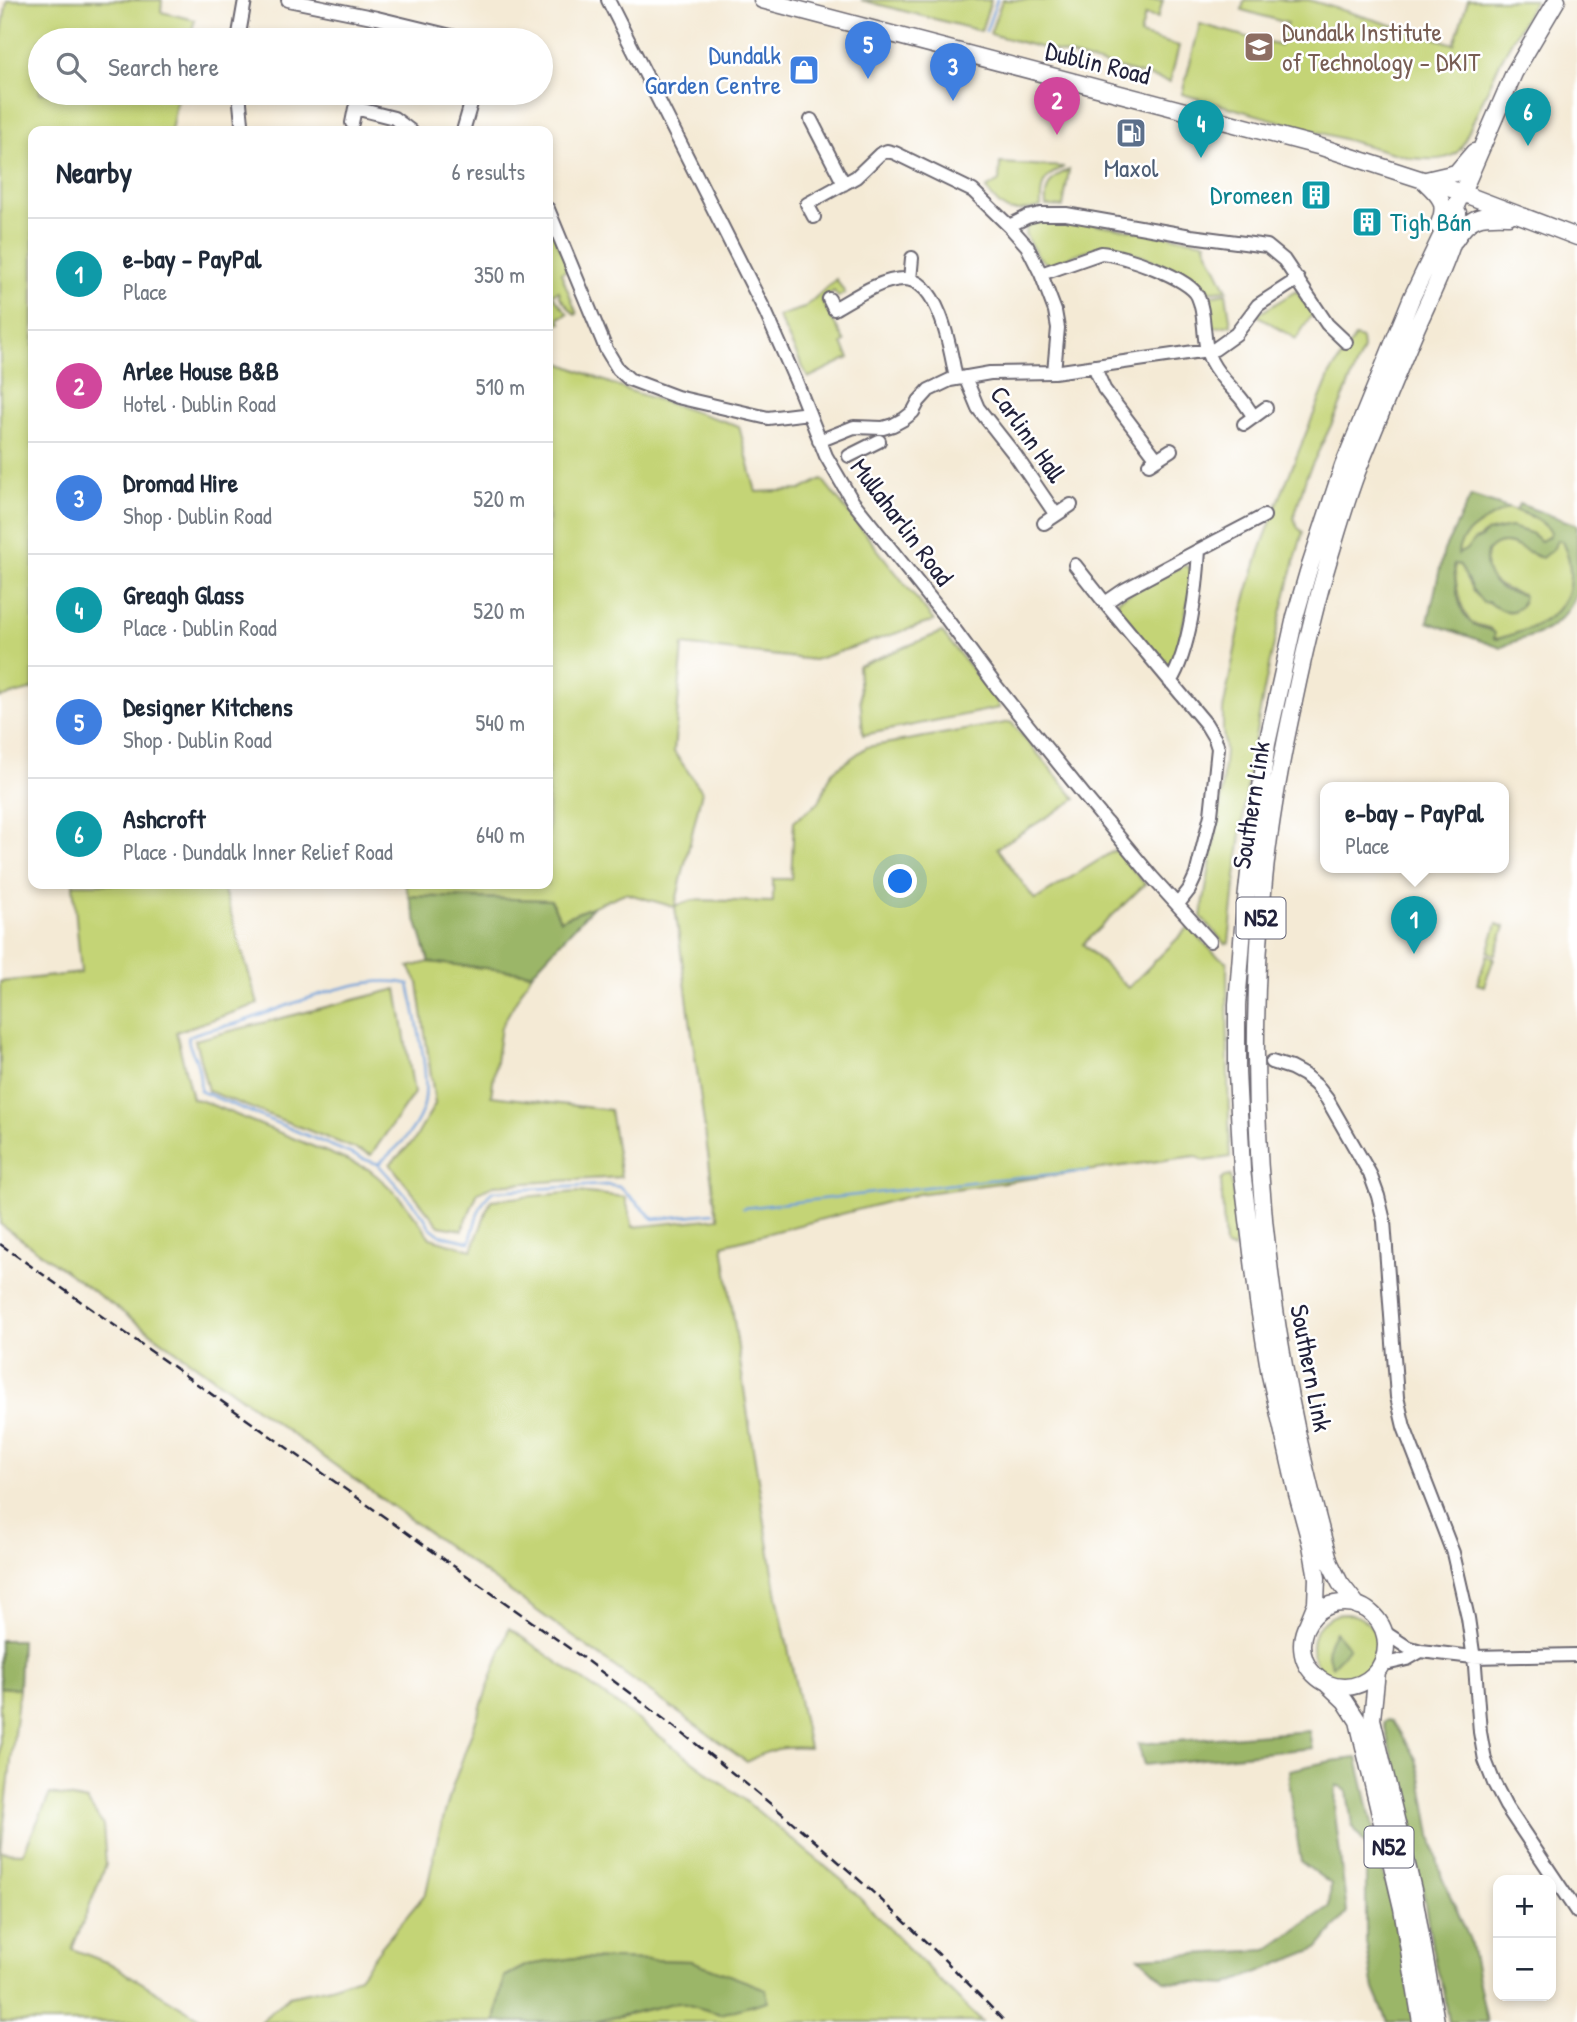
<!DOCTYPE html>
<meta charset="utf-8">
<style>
body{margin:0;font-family:"Patrick Hand",sans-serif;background:#f2f2f3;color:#1f2937}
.controls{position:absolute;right:21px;bottom:21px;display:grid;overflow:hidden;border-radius:14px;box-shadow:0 4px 10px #0003}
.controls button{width:63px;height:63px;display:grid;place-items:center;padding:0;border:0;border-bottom:2px solid #e0e1e3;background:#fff;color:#1f2937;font:35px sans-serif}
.you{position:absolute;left:901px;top:882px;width:24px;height:24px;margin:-18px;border:5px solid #fff;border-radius:50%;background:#1a73e8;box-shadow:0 0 0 10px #1a73e833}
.badge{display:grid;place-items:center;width:46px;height:46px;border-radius:50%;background:#111827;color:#fff;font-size:23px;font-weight:700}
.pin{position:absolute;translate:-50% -58px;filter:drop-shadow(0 2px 4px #0008)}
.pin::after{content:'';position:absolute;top:37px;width:24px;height:21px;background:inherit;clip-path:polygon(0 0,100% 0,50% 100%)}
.popup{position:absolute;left:1320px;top:782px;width:189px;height:91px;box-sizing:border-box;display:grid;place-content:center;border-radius:14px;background:#fff;filter:drop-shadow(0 2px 5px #0005);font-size:23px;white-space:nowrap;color:#747a83}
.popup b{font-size:26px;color:#1f2937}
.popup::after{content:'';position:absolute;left:50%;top:100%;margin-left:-14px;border:14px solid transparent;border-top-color:#fff}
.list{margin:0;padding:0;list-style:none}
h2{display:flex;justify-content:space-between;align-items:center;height:91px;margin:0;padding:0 28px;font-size:30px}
h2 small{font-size:23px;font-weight:400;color:#747a83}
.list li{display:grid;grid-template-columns:46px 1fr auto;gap:21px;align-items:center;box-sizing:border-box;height:112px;padding:0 28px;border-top:2px solid #e0e1e3}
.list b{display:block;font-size:26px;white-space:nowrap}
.list p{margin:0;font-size:23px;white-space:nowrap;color:#747a83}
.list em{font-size:23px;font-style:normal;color:#747a83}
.icon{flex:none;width:38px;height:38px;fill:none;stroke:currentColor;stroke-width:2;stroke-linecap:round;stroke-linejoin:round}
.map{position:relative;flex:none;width:1577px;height:2022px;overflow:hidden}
.search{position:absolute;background:#fff;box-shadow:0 4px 10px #0003;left:28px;top:28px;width:525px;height:77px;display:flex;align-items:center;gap:18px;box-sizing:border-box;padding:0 24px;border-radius:38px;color:#747a83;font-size:26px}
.panel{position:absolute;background:#fff;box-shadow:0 4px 10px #0003;left:28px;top:126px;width:525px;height:763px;border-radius:14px}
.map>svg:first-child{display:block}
</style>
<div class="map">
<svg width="1577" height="2022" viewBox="0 0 1577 2022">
<rect width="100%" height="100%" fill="#fff"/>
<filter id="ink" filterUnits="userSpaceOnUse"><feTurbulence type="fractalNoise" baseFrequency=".0143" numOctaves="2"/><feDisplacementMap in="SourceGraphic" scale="14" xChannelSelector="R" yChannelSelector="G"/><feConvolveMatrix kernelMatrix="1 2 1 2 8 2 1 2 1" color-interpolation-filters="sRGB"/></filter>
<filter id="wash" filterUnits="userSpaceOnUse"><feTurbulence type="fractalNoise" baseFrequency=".00686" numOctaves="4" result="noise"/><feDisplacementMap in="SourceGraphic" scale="28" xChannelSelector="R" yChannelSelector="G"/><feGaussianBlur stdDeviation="1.57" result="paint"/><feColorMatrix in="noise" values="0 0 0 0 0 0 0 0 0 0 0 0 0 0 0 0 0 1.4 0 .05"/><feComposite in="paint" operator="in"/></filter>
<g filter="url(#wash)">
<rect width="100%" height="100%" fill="#f4ead5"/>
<!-- green -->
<path fill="#c4d476" stroke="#737b58" stroke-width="2" d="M7,0H162L161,12L195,20L189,40H40V93H178L171,131H33V689L0,698V44Z
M861,0H991L981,31Z
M1002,0H1163L1158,18L1145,15L1140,35L1179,46L1170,82L990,34Z
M1244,0H1309L1454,44L1468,0H1535L1501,60L1461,148C1450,163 1428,159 1411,158L1182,94L1200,24L1280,46L1287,23L1242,10Z
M1000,163L1064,167C1044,176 1040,185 1041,207C1010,213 1006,216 986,189L999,181Z
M1069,170L1063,207L1046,206C1044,188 1051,176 1069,170Z
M548,219L569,269L561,273L577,314L575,315L560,297L559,291L552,294L568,314L559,318L561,323L548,329Z
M1046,219L1094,224L1206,242L1205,245L1227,290L1203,292C1185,271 1126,245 1098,248C1082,250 1065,259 1050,265C1037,260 1031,245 1025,234C1027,221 1035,221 1046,219Z
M836,279L845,293L838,297L834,291L821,299L845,342L842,344L849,358L808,378L778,316L804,308Z
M1296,291L1313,313L1296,339L1257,315Z
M1226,293L1231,325L1211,328L1206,296Z
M1355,337L1362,339L1363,349L1337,413L1306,477L1294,518L1298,528L1303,532C1280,609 1263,688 1250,767C1241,825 1235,884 1229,943L1225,944L1201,917L1220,810L1225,751L1223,731V710L1245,600L1260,551L1276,507L1330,374Z
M548,358L627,390L739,426L756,492L801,490L822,479L934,621L814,660L683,645L674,752L702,791L675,906L693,900L773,902V879H791L794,821L819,802L832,772L867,747L1011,722L1076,799L997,848L1035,900L1115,850L1145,884L1083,944L1128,988L1189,927L1215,954L1227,962L1228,1080L1230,1157L1205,1161L1195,1156L918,1194L723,1245L749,1423L776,1591L809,1748C783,1746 768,1749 747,1762L0,1224V982L81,973L73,884H222L258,1004L176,1032L192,1099L200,1100L368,1169C392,1187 414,1212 430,1238L472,1250L491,1200L577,1192L625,1197L633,1227L719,1218L715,1206L675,907L625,893L560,920L551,900L409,896L405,884H548Z
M1508,508C1525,514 1540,518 1551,532L1548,537L1541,541L1530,533L1511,527L1486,532L1467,549L1457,555C1459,530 1490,518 1508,508Z
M1557,539L1562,541C1564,548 1568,553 1569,561C1577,613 1539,628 1497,639L1494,637L1490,628L1471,623C1458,604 1456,585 1454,563L1460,565L1472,589L1483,602C1500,603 1507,622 1523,603V594C1500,589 1481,580 1487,552C1501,533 1522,549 1538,557Z
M1184,565L1190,568L1194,576L1176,656L1171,663L1161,664L1116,609L1119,599Z
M942,632L997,701L999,708L863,735L858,666Z
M1497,924L1505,927L1495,955L1488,952Z
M1487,955L1494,958L1484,986L1477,984Z
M429,962L532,973L501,1027L491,1096L610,1110L621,1177L494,1185L478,1192L462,1230L439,1226L390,1164L414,1141L435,1104L418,983L409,967Z
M397,989L414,1093L371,1155L208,1091L195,1040Z
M1231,1176L1237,1236L1234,1249L1225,1247L1221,1180L1224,1177Z
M1312 1647a33 33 0 1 1 66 0a33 33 0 1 1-66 0Z
M509,1628L629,1713L743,1799L843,1881L945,1986L982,2022H594L678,2002L721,2014L692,1961L575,1958L527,1965L504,1977L495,2022H260L289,1996L331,1987L359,1977L382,1946L426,1893L438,1837L452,1788Z
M0,1687L19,1689L1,1852L23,1853L50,1794L87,1801L103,1825L106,1865L72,1949L111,1964L206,2022H0Z"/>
<!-- forest -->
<path fill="#9bb667" stroke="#5e6c51" stroke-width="2" fill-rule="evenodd" d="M1471,496L1508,508C1491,518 1458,531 1458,554L1467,549L1474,540L1481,538L1486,532L1511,527L1530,533L1541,541L1548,537L1551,532C1543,521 1529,513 1516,511L1519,504L1577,525C1577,543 1577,574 1577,591C1573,608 1557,625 1542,632C1528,639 1514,639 1501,648L1428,622L1444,550ZM1557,540L1562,541C1564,548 1568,553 1569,561C1577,613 1539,628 1497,639L1494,638L1495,633C1488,627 1482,629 1475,625C1457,617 1455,580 1454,564L1460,565L1472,589L1483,603L1489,602C1499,611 1509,615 1520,607L1524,596C1518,592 1509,593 1502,589C1488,581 1484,566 1487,552C1503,531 1524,552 1542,558L1554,548Z
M409,896L551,900L560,920L594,906L532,973L429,962Z
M1335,1632L1349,1648L1332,1666C1325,1651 1326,1645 1335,1632Z
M0,1640H21L19,1689L0,1687Z
M1387,1720L1391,1721L1399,1731L1416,1759L1421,1777L1431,1835L1442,1878L1470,1940L1487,2022H1449L1444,1990L1435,1963L1422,1887L1384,1723Z
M1309,1731L1312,1748L1144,1765L1138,1744Z
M1357,1758L1413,2001L1414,2022H1388L1374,1989L1366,1942V1846L1352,1825L1347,1791L1336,1785L1335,1813L1347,1913L1318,1948L1226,1985L1165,1981L1139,1957L1267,1950L1329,1907L1331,1884L1301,1862L1289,1788V1770L1331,1761Z
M575,1958L692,1961L766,1989L768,2001L721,2014L678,2002L594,2022H495L504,1977L527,1965Z"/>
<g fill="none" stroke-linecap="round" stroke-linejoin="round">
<!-- stream -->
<path stroke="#6e9fd8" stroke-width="2.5" d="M986,31L997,0
M378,1164C396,1149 413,1134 422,1111C433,1085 415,1013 409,984C360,972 288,1007 241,1022C224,1028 204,1028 188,1037C188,1046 193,1052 196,1060C199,1070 201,1081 200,1091L361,1158L378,1164L423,1215L430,1227L440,1235L470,1242C475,1224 478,1203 493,1191L606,1185L620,1187L654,1219L713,1213
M743,1208L988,1180L1088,1171"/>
</g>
</g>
<g filter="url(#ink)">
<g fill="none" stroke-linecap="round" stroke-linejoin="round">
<!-- minor casing -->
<g stroke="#6c6871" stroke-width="16">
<path id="minor" d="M288,0L377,18L468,40
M608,0L766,313L796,381L826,456L853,502L946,618L997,687L1084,795L1152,877L1210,941
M238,40L245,0
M239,93L242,123L240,131
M291,93L296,95L306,93
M811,120L844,184
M352,123L355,108L394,118L411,131
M463,131L474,93
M548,209L606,349L618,369L629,379L677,397L768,418L809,413
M814,217L807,204L856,177L880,154L887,151L895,153L973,191L1009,226L1027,246L1041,274L1055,311L1058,328L1054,372
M1009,226L1027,217L1040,214H1066L1191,236L1267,246L1284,260L1327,324L1346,342
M1041,274L1101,253C1121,254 1191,278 1198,297C1207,317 1201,341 1211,361C1218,375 1228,384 1238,395C1244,401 1248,409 1254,417
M910,280L912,258
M829,299L834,309C854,298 880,279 904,279C940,279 951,353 956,379
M1094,366L1104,389L1157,459
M965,377L978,408L1015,455L1056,515
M1244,424L1266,408
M819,441L854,427L883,428L893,425L904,419L913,412L919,401L929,390L950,380L990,373L1054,372L1215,349L1236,334L1258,305L1298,279
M849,456L879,441
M1149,464L1171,450
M1044,523L1071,505
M1199,550L1264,516
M1075,565L1105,603L1206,724L1215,739L1218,748L1211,815L1196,875L1189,890L1178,904
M1105,603L1124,590L1199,550C1197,587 1190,651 1170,682
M1272,1062L1291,1068L1304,1075L1316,1085L1327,1099L1370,1174L1378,1196L1384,1221L1397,1397L1404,1427L1453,1553L1468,1618L1475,1666L1480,1732L1485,1760L1494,1783L1506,1806L1577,1912
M1384,1632L1407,1647L1421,1651L1473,1657L1577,1655
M1381,1665L1407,1659L1421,1651"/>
</g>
<!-- major casing -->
<g stroke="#6c6871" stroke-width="19">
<path id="major" d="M762,0L1318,146L1454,190L1577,237
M1426,180L1456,173L1474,152
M1425,182C1441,197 1448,204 1438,226
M1455,240C1470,215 1481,215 1509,216
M1302 1645a42 42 0 1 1 84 0a42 42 0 1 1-84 0Z
M1358,1606L1340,1583L1330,1563C1266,1341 1242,1110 1264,880C1270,819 1281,760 1294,701C1304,653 1315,605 1329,559C1338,530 1346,501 1357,472C1374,429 1392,386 1410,343C1423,311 1440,280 1451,247C1455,237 1456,224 1458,213
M1307,1625L1316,1603L1317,1578L1311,1545L1297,1494L1270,1375L1258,1302L1242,1170L1237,1073V1005L1243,928L1249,873L1267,744L1295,617L1308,572L1343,466L1412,297L1462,193L1514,73L1557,0
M1377,1671L1372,1719L1413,1890L1436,2022
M1327,1684L1345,1701L1358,1721L1402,1908L1421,2022"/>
</g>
<!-- minor -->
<use href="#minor" stroke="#fff" stroke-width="12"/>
<!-- major -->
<use href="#major" stroke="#fff" stroke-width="16"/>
<!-- rail -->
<path stroke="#22223b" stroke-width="2.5" stroke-dasharray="10 5" stroke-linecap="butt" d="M0,1244L576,1653C729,1766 875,1883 1005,2022"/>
</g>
</g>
<!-- icons -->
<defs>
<g id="university-square" transform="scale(1.575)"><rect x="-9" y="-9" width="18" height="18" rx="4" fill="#8d6e63" stroke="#fff"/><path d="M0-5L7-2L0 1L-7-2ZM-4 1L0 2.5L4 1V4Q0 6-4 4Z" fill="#fff"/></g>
<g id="shop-square" transform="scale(1.575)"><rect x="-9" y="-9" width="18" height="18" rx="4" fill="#3f7fe0" stroke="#fff"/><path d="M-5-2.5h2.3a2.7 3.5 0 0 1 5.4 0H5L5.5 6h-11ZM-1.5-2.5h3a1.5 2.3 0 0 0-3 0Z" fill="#fff"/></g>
<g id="fuel-square" transform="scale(1.575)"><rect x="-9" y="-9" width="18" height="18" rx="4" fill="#5c6f8a" stroke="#fff"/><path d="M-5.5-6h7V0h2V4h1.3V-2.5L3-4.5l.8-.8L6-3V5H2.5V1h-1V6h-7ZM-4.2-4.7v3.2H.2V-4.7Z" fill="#fff"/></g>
<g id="building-square" transform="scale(1.575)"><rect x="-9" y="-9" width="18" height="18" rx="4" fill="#0f9aa8" stroke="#fff"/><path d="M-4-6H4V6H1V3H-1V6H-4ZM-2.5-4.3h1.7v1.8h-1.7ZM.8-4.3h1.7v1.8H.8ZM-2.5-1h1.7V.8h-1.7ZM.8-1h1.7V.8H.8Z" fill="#fff"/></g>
</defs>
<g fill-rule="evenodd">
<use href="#university-square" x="1259" y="47"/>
<use href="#shop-square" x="804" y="70"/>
<use href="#fuel-square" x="1131" y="133"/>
<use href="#building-square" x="1316" y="195"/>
<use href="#building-square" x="1367" y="222"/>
</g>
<g text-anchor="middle" stroke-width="5" stroke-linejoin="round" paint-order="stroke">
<!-- shield labels -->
<g fill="#fff" stroke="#646476" stroke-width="2">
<rect x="1236.5" y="897.5" width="49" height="41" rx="5"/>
<rect x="1364.5" y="1826.5" width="49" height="41" rx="5"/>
</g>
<g font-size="24" font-weight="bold" fill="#22223b">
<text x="1261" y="926">N52</text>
<text x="1389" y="1855">N52</text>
</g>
<!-- education labels -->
<g font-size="26" fill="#785e54" stroke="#fff" text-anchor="start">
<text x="1282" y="41">Dundalk Institute<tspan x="1282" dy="30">of Technology - DKIT</tspan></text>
</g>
<!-- shop labels -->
<g font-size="26" fill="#366cbe" stroke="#fff" text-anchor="end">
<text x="781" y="64">Dundalk<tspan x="781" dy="30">Garden Centre</tspan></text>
</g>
<!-- street labels -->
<g font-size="26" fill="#22223b" stroke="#fff">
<text transform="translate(1098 63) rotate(14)" y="9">Dublin Road</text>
<text transform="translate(1028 434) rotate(55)" y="9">Carlinn Hall</text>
<text transform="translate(902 522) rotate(53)" y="9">Mullaharlin Road</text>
<text transform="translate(1251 805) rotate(-81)" y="9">Southern Link</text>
<text transform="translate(1311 1368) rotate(79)" y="9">Southern Link</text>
</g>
<!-- service labels -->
<g font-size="26" fill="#4e5e75" stroke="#fff">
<text x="1131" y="177">Maxol</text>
</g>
<!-- culture labels -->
<g font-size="26" fill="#0d838f" stroke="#fff" text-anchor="end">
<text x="1293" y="204">Dromeen</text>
<text x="1390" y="231" text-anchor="start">Tigh Bán</text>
</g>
</g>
</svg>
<div class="controls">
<button>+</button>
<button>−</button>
</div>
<div class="you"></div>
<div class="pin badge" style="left:1414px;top:954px;background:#0f9aa8">1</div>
<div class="popup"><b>e-bay - PayPal</b>Place</div>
<div class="pin badge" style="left:1057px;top:135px;background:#d1479c">2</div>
<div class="pin badge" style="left:953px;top:101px;background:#3f7fe0">3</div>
<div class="pin badge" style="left:1201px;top:158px;background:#0f9aa8">4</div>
<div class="pin badge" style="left:868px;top:79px;background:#3f7fe0">5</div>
<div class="pin badge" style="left:1528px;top:146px;background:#0f9aa8">6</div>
<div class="search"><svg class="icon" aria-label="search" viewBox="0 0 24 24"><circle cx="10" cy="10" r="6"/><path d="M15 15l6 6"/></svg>Search here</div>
<section class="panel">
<h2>Nearby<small>6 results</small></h2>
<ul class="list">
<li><span class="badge" style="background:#0f9aa8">1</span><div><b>e-bay - PayPal</b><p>Place</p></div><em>350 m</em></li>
<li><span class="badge" style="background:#d1479c">2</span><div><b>Arlee House B&amp;B</b><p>Hotel · Dublin Road</p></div><em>510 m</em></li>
<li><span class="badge" style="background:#3f7fe0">3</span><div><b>Dromad Hire</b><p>Shop · Dublin Road</p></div><em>520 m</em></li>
<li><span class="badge" style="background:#0f9aa8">4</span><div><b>Greagh Glass</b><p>Place · Dublin Road</p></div><em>520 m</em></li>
<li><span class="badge" style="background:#3f7fe0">5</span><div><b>Designer Kitchens</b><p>Shop · Dublin Road</p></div><em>540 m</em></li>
<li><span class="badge" style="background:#0f9aa8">6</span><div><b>Ashcroft</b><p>Place · Dundalk Inner Relief Road</p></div><em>640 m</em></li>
</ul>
</section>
</div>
